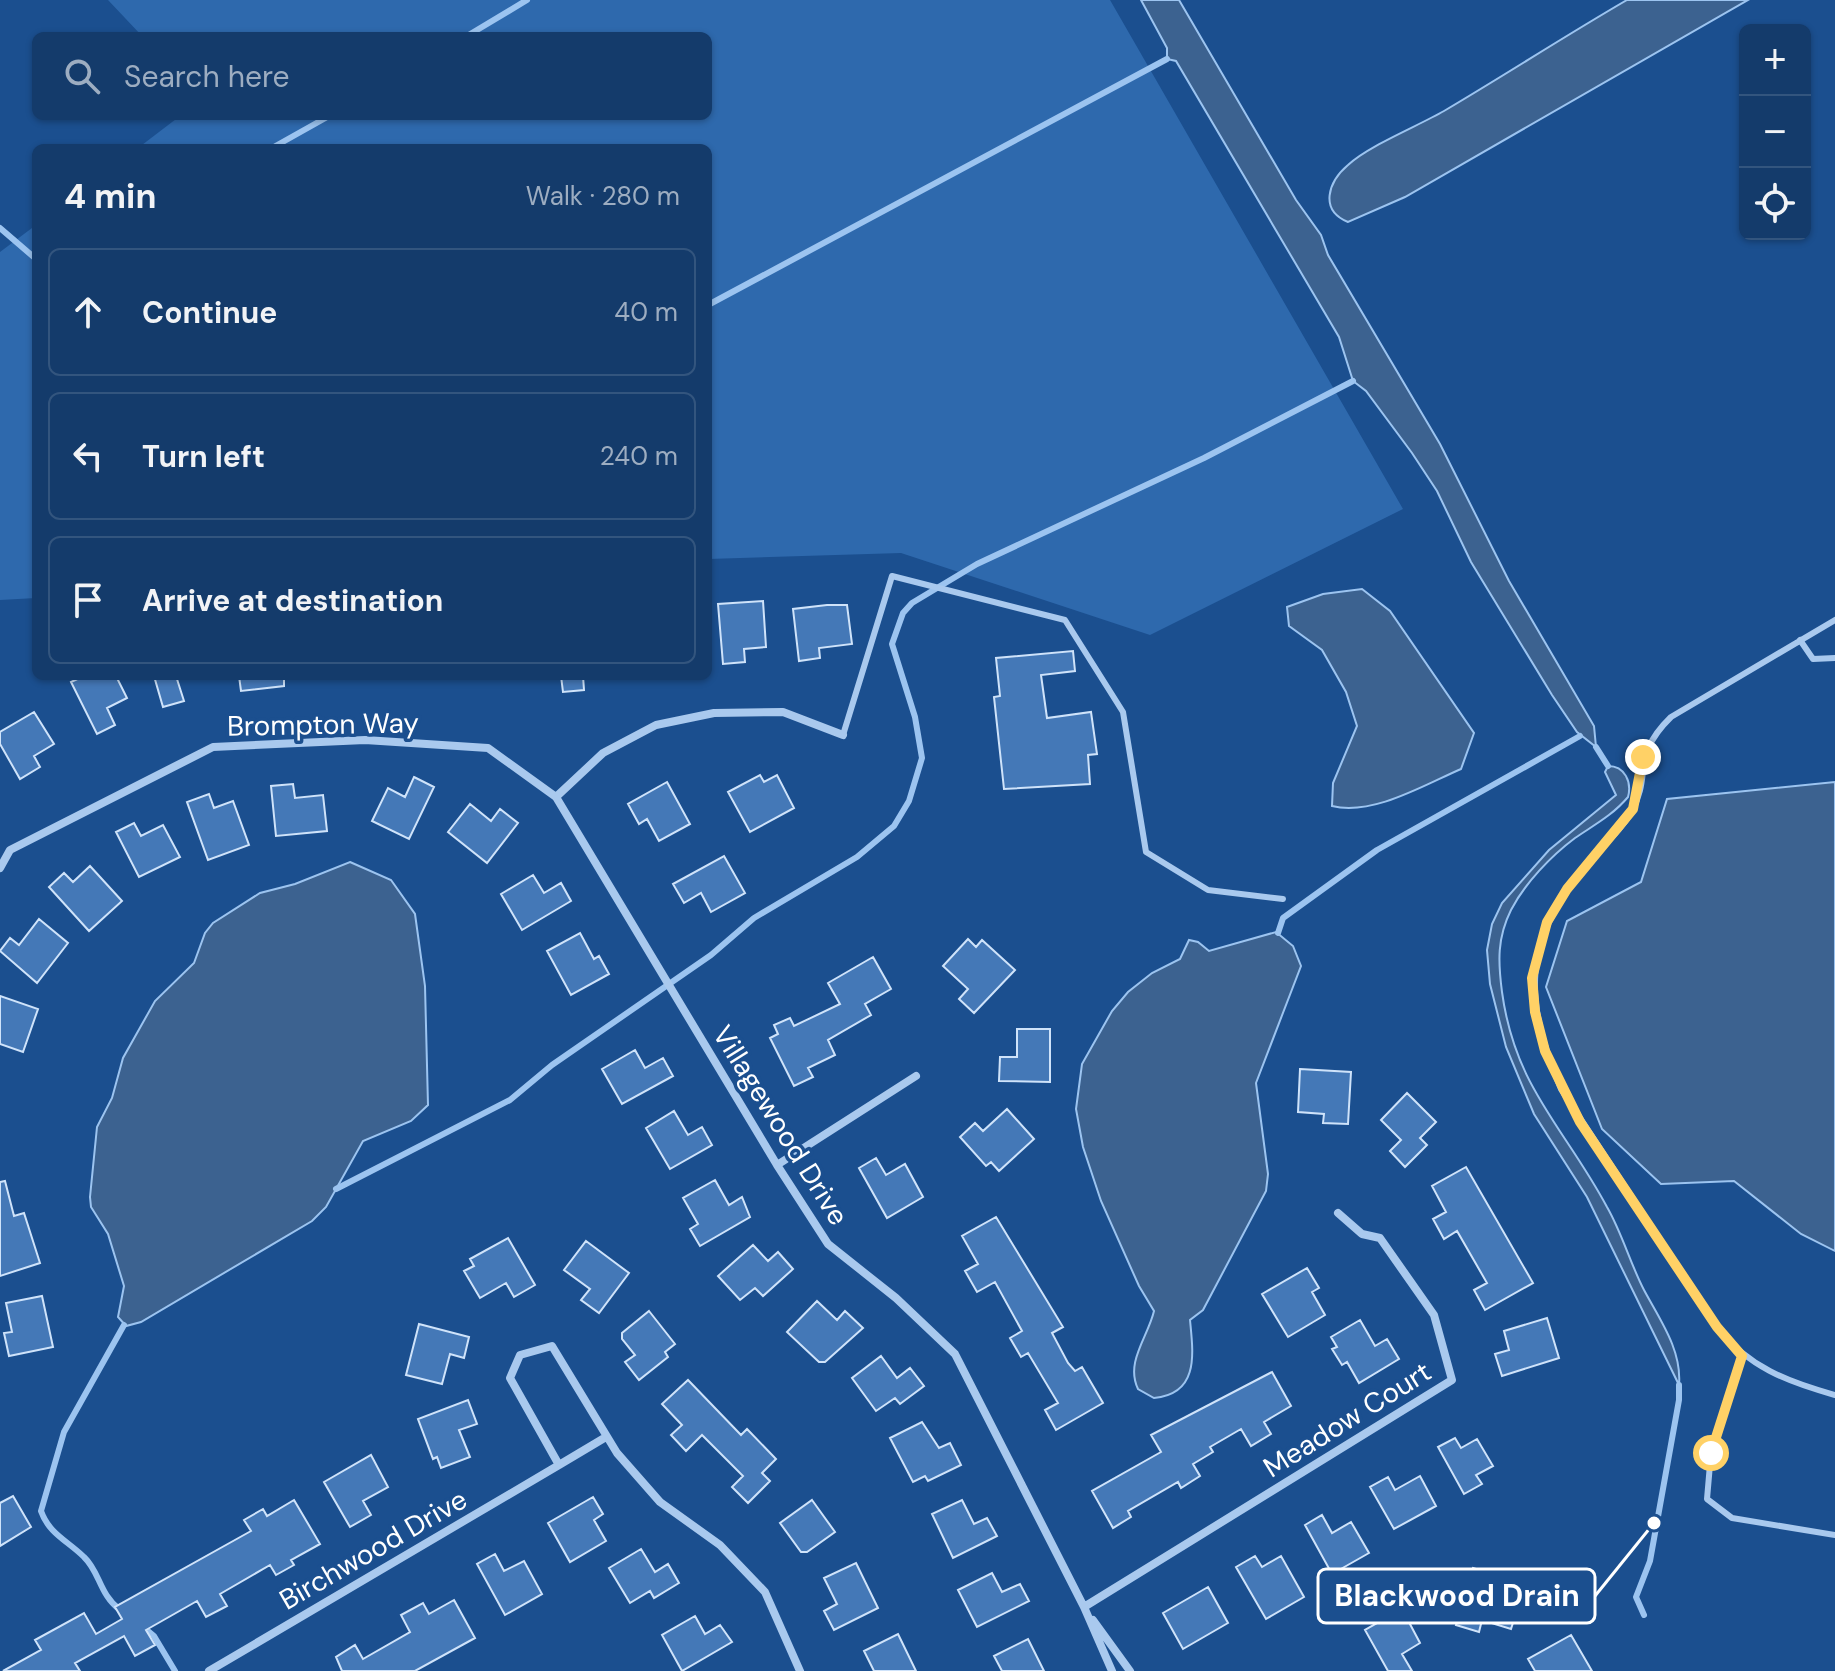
<!DOCTYPE html>
<meta charset="utf-8">
<style>
body{margin:0;font-family:"DM Sans",sans-serif;background:#1d4271;color:#f1f3f6}
.controls{position:absolute;right:24px;top:24px;display:grid;overflow:hidden;border-radius:12px;box-shadow:0 2px 6px #0004}
.controls button{width:72px;height:72px;display:grid;place-items:center;padding:0;border:0;border-bottom:2px solid #33557e;background:#143b6b;color:#f1f3f6;font:40px sans-serif}
.stop{position:absolute;width:24px;height:24px;margin:-18px;border:6px solid #ffd166;border-radius:50%;background:#fff}
.stop.end{background:#ffd166;border-color:#fff;box-shadow:0 2px 8px #0008}
.list{margin:0;padding:0;list-style:none}
h2{display:flex;justify-content:space-between;align-items:center;height:104px;margin:0;padding:0 32px;font-size:34px}
h2 small{font-size:26px;font-weight:400;color:#9dadc1}
.list li{display:grid;grid-template-columns:52px 1fr auto;gap:24px;align-items:center;box-sizing:border-box;height:128px;margin:0 16px 16px;padding:0 16px;border:2px solid #33557e;border-radius:12px}
.list b{display:block;font-size:30px;white-space:nowrap}
.list em{font-size:26px;font-style:normal;color:#9dadc1}
.icon{flex:none;width:44px;height:44px;fill:none;stroke:currentColor;stroke-width:2;stroke-linecap:round;stroke-linejoin:round}
.map{position:relative;flex:none;width:1835px;height:1671px;overflow:hidden}
.search{position:absolute;background:#143b6b;box-shadow:0 2px 6px #0004;left:32px;top:32px;width:680px;height:88px;display:flex;align-items:center;gap:20px;box-sizing:border-box;padding:0 28px;border-radius:12px;color:#9dadc1;font-size:30px}
.panel{position:absolute;background:#143b6b;box-shadow:0 2px 6px #0004;left:32px;top:144px;width:680px;height:536px;border-radius:12px}
.map>svg:first-child{display:block}
</style>
<div class="map">
<svg width="1835" height="1671" viewBox="0 0 1835 1671">
<rect width="100%" height="100%" fill="#1b4f8f"/>
<!-- green -->
<path fill="#2e69ad" d="M108,0H1110L1403,509L1150,635L901,553L708,559V148H138L180,116H708V36H142Z
M36,225V598L0,600V252Z"/>
<!-- water -->
<path fill="#3c6290" stroke="#9cc4f0" stroke-width="2" d="M1141,0H1179L1296,200L1321,235L1328,255L1440,444L1509,581L1594,726L1596,747L1577,732L1552,695L1471,562L1437,491L1412,453L1366,391L1353,381L1339,337L1176,61L1167,59V48Z
M1627,0H1748L1405,197L1348,222C1319,210 1328,182 1348,165C1368,146 1418,126 1444,111C1505,75 1565,36 1627,0Z
M1362,589L1390,611L1474,733L1461,769C1424,785 1373,816 1332,806L1333,783L1357,726L1346,692L1322,650L1289,626L1287,607L1323,594Z
M1608,766C1625,766 1632,782 1628,797C1613,815 1594,825 1575,838C1551,856 1525,883 1511,910C1497,938 1498,962 1502,992C1515,1088 1565,1128 1607,1207C1622,1233 1630,1263 1644,1290C1660,1320 1682,1350 1679,1385L1587,1197L1534,1114L1506,1047L1490,984L1487,950L1492,924L1502,903L1549,850L1616,795L1605,772Z
M1835,782V1251L1801,1234L1734,1181L1661,1184L1602,1129L1546,987L1567,921L1641,882L1667,799Z
M350,862L391,880L415,914L425,986L428,1105L411,1121L363,1141L326,1207L312,1221L141,1322L126,1326L118,1317L124,1286L108,1234L91,1207L90,1197L97,1127L112,1098L123,1058L155,1001L194,963L205,933L213,923L260,893L295,884Z
M1276,932L1293,946L1301,966L1256,1083L1268,1174L1266,1191L1203,1310L1190,1320C1193,1352 1200,1394 1154,1398L1138,1389C1125,1362 1148,1337 1154,1311L1139,1286L1101,1201L1083,1147L1076,1109L1082,1064L1112,1011L1128,992L1152,973L1180,959L1189,940L1198,942L1209,951Z"/>
<g fill="none" stroke-linecap="round" stroke-linejoin="round">
<!-- stream -->
<path stroke="#9cc4f0" stroke-width="6" d="M467,36L527,0
M272,148L329,116
M0,228L36,259
M708,305L1167,59
M1596,747L1608,766
M1278,933L1283,918L1377,850L1580,736
M336,1189L510,1100L552,1065L711,955L754,918L857,857L894,826L909,801L922,758L915,717L892,644L903,613L912,603L977,564L1204,458L1353,381
M120,1610C99,1594 100,1572 84,1557C68,1541 49,1534 41,1511L64,1432L124,1325
M1644,1615L1636,1597L1650,1561L1679,1400V1385
M142,1626L154,1636L175,1671"/>
</g>
<!-- building -->
<path fill="#4478b7" stroke="#cfe3fa" stroke-width="2" d="M763,601L766,647L744,649L745,662L723,664L718,604Z
M827,605H847L852,644L819,648L820,658L799,661L793,609Z
M1073,651L1075,671L1041,675L1047,718L1091,712L1097,754L1088,755L1090,784L1004,789L994,697L1000,696L996,658Z
M84,676H116L127,698L107,708L115,725L97,734L71,682Z
M154,676H176L184,701L163,707Z
M239,676H284V686L241,691Z
M561,676H583L584,690L563,692Z
M34,712L54,744L34,756L40,767L20,779L0,744V732Z
M760,775L764,782L777,775L794,808L750,832L728,792Z
M414,777L434,787L409,839L372,821L388,788L405,797Z
M667,782L690,824L659,841L647,819L639,824L628,804Z
M293,784L295,798L323,795L327,831L276,836L271,786Z
M209,794L214,808L233,801L249,845L208,860L187,802Z
M470,804L491,821L500,809L518,823L487,863L448,832Z
M134,823L141,836L163,825L180,857L139,877L116,832Z
M724,856L745,893L711,912L701,893L684,903L673,884Z
M90,866L122,901L89,931L49,887L64,873L73,882Z
M533,875L544,893L561,883L571,901L522,930L501,894Z
M39,919L68,943L37,983L0,951L10,938L19,945Z
M580,933L594,959L599,956L609,974L571,995L547,951Z
M968,939L976,947L982,940L1015,970L974,1013L959,999L968,989L943,966Z
M873,957L891,989L865,1004L871,1015L828,1040L835,1055L808,1068L813,1077L794,1086L770,1038L778,1034L774,1025L790,1018L794,1026L840,1004L828,983Z
M0,996L38,1009L23,1052L0,1044Z
M1017,1029H1050V1082L999,1081L1000,1057H1017Z
M635,1050L645,1068L663,1058L673,1076L622,1104L602,1069Z
M1300,1069L1351,1072L1348,1124L1323,1123L1324,1114L1298,1112Z
M1407,1093L1436,1122L1420,1138L1427,1145L1405,1167L1390,1151L1401,1140L1381,1120Z
M1007,1109L1034,1139L999,1171L991,1162L986,1166L960,1137L975,1123L983,1131Z
M674,1111L688,1135L702,1127L712,1145L670,1169L646,1128Z
M876,1158L886,1175L905,1164L923,1197L887,1218L859,1168Z
M1466,1167L1533,1283L1485,1310L1474,1290L1487,1283L1457,1231L1444,1239L1433,1219L1446,1212L1432,1186Z
M715,1180L729,1205L742,1197L750,1217L700,1246L690,1229L698,1224L683,1198Z
M5,1181L14,1216L24,1213L40,1263L0,1276V1182Z
M996,1217L1063,1327L1052,1333L1068,1363L1075,1371L1082,1367L1103,1403L1056,1430L1045,1410L1058,1403L1028,1353L1021,1357L1010,1338L1022,1331L995,1282L977,1292L965,1271L978,1264L962,1236Z
M508,1238L535,1285L514,1297L506,1283L480,1298L464,1271L474,1266L470,1259Z
M586,1241L629,1273L599,1313L581,1300L590,1289L564,1270Z
M753,1245L768,1261L778,1252L793,1269L763,1296L755,1288L740,1300L718,1276Z
M1307,1268L1319,1288L1312,1292L1325,1315L1288,1337L1262,1294Z
M42,1296L53,1347L9,1356L4,1333L12,1332L6,1303Z
M817,1301L837,1320L845,1311L863,1328L825,1362H819L787,1332Z
M649,1311L675,1344L665,1352L668,1357L639,1380L625,1362L635,1355L622,1339V1333Z
M1547,1318L1559,1358L1502,1376L1495,1354L1509,1350L1504,1331Z
M1360,1320L1375,1346L1387,1339L1399,1359L1359,1383L1347,1362L1342,1365L1332,1349L1337,1347L1331,1337Z
M419,1324L469,1337L464,1358L450,1354L442,1384L406,1375Z
M881,1356L897,1378L910,1368L924,1386L900,1404L895,1398L876,1411L852,1378Z
M1272,1372L1291,1406L1264,1422L1271,1434L1251,1446L1241,1429L1210,1447L1213,1452L1193,1464L1200,1476L1181,1488L1178,1482L1128,1511L1131,1517L1113,1528L1092,1491L1161,1452L1151,1435Z
M688,1380L741,1435L747,1429L776,1459L762,1473L770,1481L748,1503L732,1487L743,1476L702,1435L686,1451L671,1435L682,1425L662,1404Z
M468,1400L477,1424L459,1430L470,1457L441,1468L437,1457L433,1459L418,1419Z
M922,1422L939,1448L950,1443L961,1465L928,1481L925,1476L913,1482L890,1438Z
M1455,1438L1461,1448L1477,1439L1493,1466L1476,1475L1482,1484L1464,1494L1438,1447Z
M371,1455L388,1487L363,1501L371,1515L350,1527L324,1482Z
M1420,1476L1436,1506L1394,1529L1370,1487L1388,1477L1395,1490Z
M13,1496L31,1527L0,1546V1503Z
M593,1497L603,1514L594,1520L606,1541L570,1562L548,1523Z
M294,1500L320,1544L291,1560L294,1565L276,1575L270,1565L220,1594L227,1606L206,1617L197,1601L146,1630L155,1645L135,1656L124,1636L75,1663L80,1671H3L41,1650L35,1640L84,1613L96,1634L122,1619L115,1607L251,1531L244,1520L263,1509L267,1516Z
M812,1500L835,1532L807,1552H801L780,1523Z
M962,1500L974,1524L987,1518L997,1536L953,1558L932,1514Z
M1322,1515L1332,1533L1351,1522L1369,1553L1332,1574L1305,1525Z
M641,1549L655,1572L668,1564L679,1583L654,1598L650,1591L630,1603L609,1568Z
M495,1554L504,1571L524,1561L542,1594L505,1615L477,1564Z
M1255,1556L1262,1567L1281,1556L1304,1597L1266,1619L1236,1567Z
M856,1563L878,1608L834,1630L824,1611L837,1604L824,1578Z
M1473,1568L1525,1585L1511,1629L1482,1620L1479,1632L1456,1625Z
M992,1573L1002,1592L1020,1584L1029,1601L977,1627L958,1590Z
M1208,1587L1228,1623L1183,1649L1163,1613Z
M454,1600L475,1638L415,1671H342L336,1657L355,1645L363,1659L410,1632L401,1615L423,1603L429,1614Z
M1402,1609L1420,1643L1402,1654L1412,1671H1388L1365,1630Z
M695,1616L705,1634L720,1625L732,1642L682,1671L662,1635Z
M898,1634L916,1671H874L864,1651Z
M1571,1635L1592,1671H1535L1528,1659Z
M1028,1639L1044,1671H1002L994,1656Z"/>
<g fill="none" stroke-linecap="round" stroke-linejoin="round">
<!-- service -->
<path stroke="#a9c9ee" stroke-width="6" d="M1835,620L1671,717C1631,756 1652,774 1632,811C1620,833 1599,848 1584,867C1522,945 1524,1000 1561,1089L1717,1327C1748,1367 1788,1382 1835,1395
M1800,640L1813,659L1835,658
M843,735L892,576L1065,620L1123,712L1146,852L1208,890L1283,899
M1742,1356L1711,1453L1707,1499L1732,1518L1835,1535"/>
<!-- minor -->
<path stroke="#a9c9ee" stroke-width="8" d="M556,797L603,753L656,725L714,713L783,712L843,735
M0,868L10,850L213,747L365,740L488,748L556,797L777,1165L828,1244L896,1298L955,1354L1084,1607L1112,1671
M777,1165L916,1076
M559,1465L606,1437
M1084,1607L1452,1380L1434,1315L1380,1238L1362,1234L1338,1213
M1093,1620L1130,1671
M209,1671L559,1465L510,1378L520,1355L552,1346L617,1453L660,1502L720,1545L765,1592L800,1671"/>
</g>
<g fill="none" stroke-linecap="round" stroke-linejoin="round">
<!-- route -->
<path stroke="#ffd166" stroke-width="10" d="M1643,757L1633,809L1567,889L1547,922L1532,978L1535,1012L1545,1051L1580,1122L1717,1327L1742,1356L1711,1453"/>
</g>
<g text-anchor="middle" stroke-width="7" stroke-linejoin="round" paint-order="stroke">
<!-- street labels -->
<g font-size="28" fill="#fff" stroke="#1b4f8f">
<text transform="translate(323 724) rotate(-1)" y="10">Brompton Way</text>
<text transform="translate(781 1125) rotate(58)" y="10">Villagewood Drive</text>
<text transform="translate(1347 1419) rotate(-32)" y="10">Meadow Court</text>
<text transform="translate(373 1549) rotate(-30)" y="10">Birchwood Drive</text>
</g>
</g>
<!-- callouts -->
<path fill="none" stroke="#fff" stroke-width="3" d="M1654 1523L1595 1596"/>
<circle fill="#fff" stroke="#1b4f8f" stroke-width="3" cx="1654" cy="1523" r="8"/>
<rect fill="#1b4f8f" stroke="#fff" stroke-width="3" x="1318" y="1569" width="277" height="54" rx="8"/>
<g font-size="30" text-anchor="middle" font-weight="bold" fill="#fff">
<text x="1457" y="1606">Blackwood Drain</text>
</g>
</svg>
<div class="controls">
<button>+</button>
<button>−</button>
<button><svg class="icon" aria-label="locate" viewBox="0 0 24 24"><circle cx="12" cy="12" r="6"/><path d="M12 2v4M12 18v4M2 12h4M18 12h4"/></svg></button>
</div>
<div class="stop" style="left:1711px;top:1453px"></div>
<div class="stop end" style="left:1643px;top:757px"></div>
<div class="search"><svg class="icon" aria-label="search" viewBox="0 0 24 24"><circle cx="10" cy="10" r="6"/><path d="M15 15l6 6"/></svg>Search here</div>
<section class="panel">
<h2>4 min<small>Walk · 280 m</small></h2>
<ul class="list">
<li><svg class="icon" aria-label="ahead" viewBox="0 0 24 24"><path d="M12 20V5M6 11l6-6 6 6"/></svg><div><b>Continue</b></div><em>40 m</em></li>
<li><svg class="icon" aria-label="left" viewBox="0 0 24 24"><path d="M17 20v-9H6M10 6l-5 5 5 5"/></svg><div><b>Turn left</b></div><em>240 m</em></li>
<li><svg class="icon" aria-label="arrive" viewBox="0 0 24 24"><path d="M6 21V4h12l-3 4 3 4H6"/></svg><div><b>Arrive at destination</b></div></li>
</ul>
</section>
</div>
